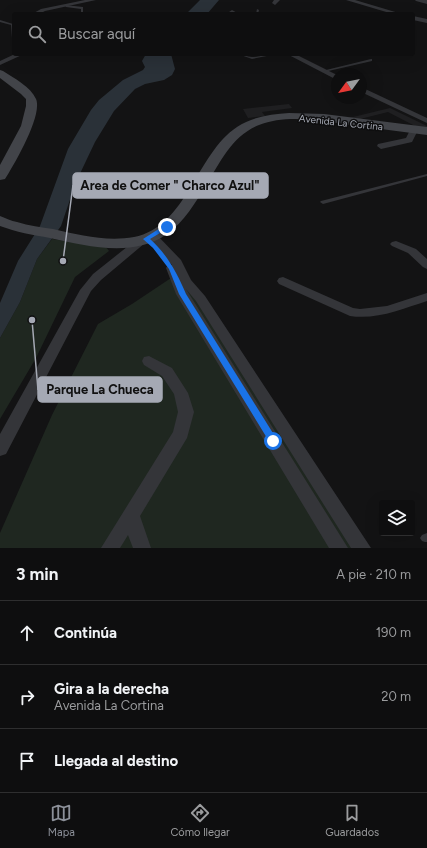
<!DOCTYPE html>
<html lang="es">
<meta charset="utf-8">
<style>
body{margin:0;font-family:Figtree,sans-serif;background:#171718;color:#f1f3f6}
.controls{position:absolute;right:12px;bottom:12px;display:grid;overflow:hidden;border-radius:4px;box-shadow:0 4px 16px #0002}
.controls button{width:36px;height:36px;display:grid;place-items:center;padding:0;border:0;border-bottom:1px solid #2e2e2f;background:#0e0e0f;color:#f1f3f6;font:20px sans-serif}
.compass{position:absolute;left:331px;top:68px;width:36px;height:36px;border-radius:50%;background:#0e0e0f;box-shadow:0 4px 16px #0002;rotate:237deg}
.stop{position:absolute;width:12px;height:12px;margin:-9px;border:3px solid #1a73e8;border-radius:50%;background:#fff}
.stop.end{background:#1a73e8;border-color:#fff;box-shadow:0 1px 4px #0008}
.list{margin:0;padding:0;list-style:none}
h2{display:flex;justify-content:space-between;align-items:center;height:52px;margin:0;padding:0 16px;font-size:17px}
h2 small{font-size:13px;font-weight:400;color:#9b9c9e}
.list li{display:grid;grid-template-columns:26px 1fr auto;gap:12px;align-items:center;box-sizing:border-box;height:64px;padding:0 16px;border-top:1px solid #2e2e2f}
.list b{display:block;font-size:15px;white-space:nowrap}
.list p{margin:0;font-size:13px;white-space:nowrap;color:#9b9c9e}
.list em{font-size:13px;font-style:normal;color:#9b9c9e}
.icon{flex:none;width:22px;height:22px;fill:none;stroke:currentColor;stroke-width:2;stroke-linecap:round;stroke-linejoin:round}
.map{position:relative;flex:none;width:427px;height:548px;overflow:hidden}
.search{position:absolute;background:#0e0e0f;box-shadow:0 4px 16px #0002;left:12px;right:12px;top:12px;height:44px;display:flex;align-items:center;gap:10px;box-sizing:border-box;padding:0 14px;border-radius:4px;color:#9b9c9e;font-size:15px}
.sheet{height:244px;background:#0e0e0f}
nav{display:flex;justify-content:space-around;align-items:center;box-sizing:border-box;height:56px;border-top:1px solid #2e2e2f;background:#0e0e0f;font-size:11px;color:#9b9c9e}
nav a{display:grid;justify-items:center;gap:2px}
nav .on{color:#8c9099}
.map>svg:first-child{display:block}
</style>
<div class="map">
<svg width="427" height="548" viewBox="0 0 427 548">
<rect width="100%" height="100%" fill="#131314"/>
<!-- built -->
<path fill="#1f1f21" d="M289,104L292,108L262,112L265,116L248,118L243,109Z
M390,108L427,126V128L415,126L388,112L360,119L349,118Z"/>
<!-- green -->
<path fill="#1f2720" d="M52,239L106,247L109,251L75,277L36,358L0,419V338L20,302L37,259Z
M183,270L362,548H0V533L52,415L98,324L132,304Z"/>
<!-- water -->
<path fill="#2a3138" d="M200,0H219L207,14H186Z
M146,54H171L175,69L172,75L164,80L145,84L135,89L114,111L95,142L76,182L61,226L37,259L20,302L0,338V303L18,261L40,226L68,149L91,110L99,100L123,80L143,70L145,67L142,61Z"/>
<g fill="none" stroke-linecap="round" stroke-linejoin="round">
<!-- lane -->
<path fill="#343539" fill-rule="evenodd" d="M65,5L83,7V14H81V9L66,7Z
M257,9L259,10L258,14H256Z
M0,20L13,24L14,39L12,38L11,25L0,22Z
M238,54C243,54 247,57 252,57C258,57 269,54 277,54L252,59Z
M371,59H372V61L324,72L322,71Z
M427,174V176L323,204L320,202L321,201Z
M427,533V542H425L422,541L420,538L422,535Z"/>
<!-- street -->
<path fill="#343539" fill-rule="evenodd" d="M85,0H96L45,11L39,14H32L41,9Z
M274,0H280L275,5L272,3Z
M346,0H355L402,14H393Z
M415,0H427V4L416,1Z
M232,10L239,14L230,13L229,12Z
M413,16L427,19V23L413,20Z
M15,54H24L0,65V61Z
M287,54H295L337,75V80Z
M361,87L427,118V123L361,92Z
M414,127L418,130L412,142L381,149L377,146L378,144L406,138L411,128Z
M152,233L156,234L181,260L191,280L205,296L371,548H351L196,301L186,289L348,548H329L176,294L166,268L168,265H172L146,236Z
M141,238L145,239L147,241L145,243L101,280L91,291L6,454L0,456V434L80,290L93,274L137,239Z
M396,241L416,249L427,259V269L423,267L408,253L392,246L390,244L392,242Z
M283,277L353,308L360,309L387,306L427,293V301C402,309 377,320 350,316L279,284L277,281L279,278Z
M149,356L172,368L188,393L194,412L187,438L140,516L151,548H133L128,535L120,548H101L173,432L178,412L174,394L162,376L144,365L142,361L144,357Z"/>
<!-- secondary -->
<path fill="#424449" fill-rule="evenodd" d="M0,70L3,71C14,78 31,87 36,99C43,115 14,165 5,179L0,180V165L21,126L26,106V99L21,94L0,78Z
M289,113L324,114L427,127V135C404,132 381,129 358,126C327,122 289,113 259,125C232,136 221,161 206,185C196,202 184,222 167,234C133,258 87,246 50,238C33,235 16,232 0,226V216C6,218 11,221 17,222C29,226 41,227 53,229C79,235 107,242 134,237C187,227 196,154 237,127C252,117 271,114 289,113Z"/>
</g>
<!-- route -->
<path fill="#1a73e8" d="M165,225L170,227L150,239C167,254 177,273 186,294L276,438L277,441L276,443H270L179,294L169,269L153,248L143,239Z"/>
<g text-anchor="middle" stroke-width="3" stroke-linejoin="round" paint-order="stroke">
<!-- far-street labels -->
<g font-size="10" fill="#a5a9b4" stroke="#0e0e0f">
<text transform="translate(341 122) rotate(6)" y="4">Avenida La Cortina</text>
</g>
</g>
<!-- callouts -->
<path fill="none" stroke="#a5a9b4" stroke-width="1.5" d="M63 261L73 185M32 320L38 390"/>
<g fill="#a5a9b4" stroke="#0e0e0f" stroke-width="1.5">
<circle cx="63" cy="261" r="4"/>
<circle cx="32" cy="320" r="4"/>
</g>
<g fill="#a5a9b4" stroke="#a5a9b4" stroke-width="1.5">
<rect x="73" y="173" width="195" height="25" rx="4"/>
<rect x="38" y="377" width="124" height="25" rx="4"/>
</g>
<g font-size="13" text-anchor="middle" font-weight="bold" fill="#111">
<text x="170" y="190">Area de Comer " Charco Azul"</text>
<text x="100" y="394">Parque La Chueca</text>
</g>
</svg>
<div class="controls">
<button><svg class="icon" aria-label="layers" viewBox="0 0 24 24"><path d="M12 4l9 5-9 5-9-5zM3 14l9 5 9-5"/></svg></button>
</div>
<svg class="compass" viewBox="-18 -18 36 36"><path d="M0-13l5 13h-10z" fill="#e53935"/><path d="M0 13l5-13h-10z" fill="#9b9c9e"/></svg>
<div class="stop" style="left:273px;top:441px"></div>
<div class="stop end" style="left:167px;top:227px"></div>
<div class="search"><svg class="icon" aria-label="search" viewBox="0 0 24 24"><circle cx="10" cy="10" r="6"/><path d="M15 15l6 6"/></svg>Buscar aquí</div>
</div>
<section class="sheet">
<h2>3 min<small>A pie · 210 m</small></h2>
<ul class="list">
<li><svg class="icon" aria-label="ahead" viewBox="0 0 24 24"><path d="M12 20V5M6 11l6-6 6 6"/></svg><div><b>Continúa</b></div><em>190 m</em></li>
<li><svg class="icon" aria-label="right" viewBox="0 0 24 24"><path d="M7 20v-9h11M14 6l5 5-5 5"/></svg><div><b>Gira a la derecha</b><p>Avenida La Cortina</p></div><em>20 m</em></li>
<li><svg class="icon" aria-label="arrive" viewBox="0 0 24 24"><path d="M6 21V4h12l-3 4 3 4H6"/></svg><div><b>Llegada al destino</b></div></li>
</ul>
</section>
<nav>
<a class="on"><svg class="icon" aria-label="map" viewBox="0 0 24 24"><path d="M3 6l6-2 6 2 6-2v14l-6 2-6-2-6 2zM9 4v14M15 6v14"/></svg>Mapa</a>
<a><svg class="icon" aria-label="directions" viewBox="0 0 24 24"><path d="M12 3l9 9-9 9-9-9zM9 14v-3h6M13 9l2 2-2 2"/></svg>Cómo llegar</a>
<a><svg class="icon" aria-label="saved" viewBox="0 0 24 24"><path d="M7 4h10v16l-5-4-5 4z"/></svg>Guardados</a>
</nav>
